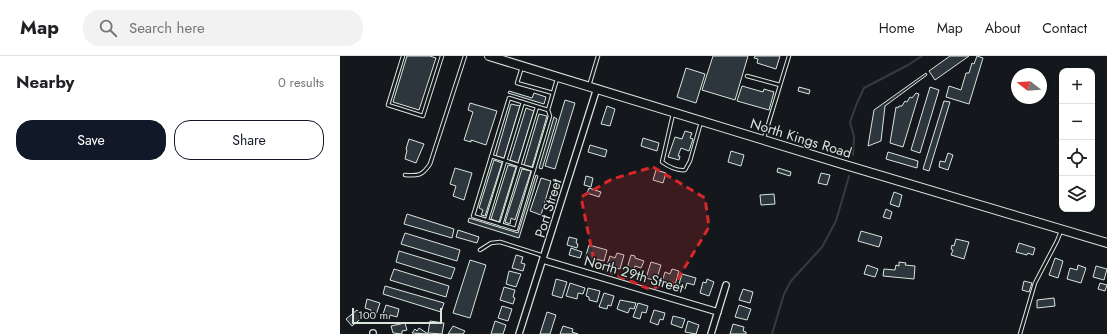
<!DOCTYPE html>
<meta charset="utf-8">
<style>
body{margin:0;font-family:Jost,sans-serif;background:#f2f2f2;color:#202124}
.controls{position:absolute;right:12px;top:12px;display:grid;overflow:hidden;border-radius:8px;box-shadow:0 1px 3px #0004}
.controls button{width:36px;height:36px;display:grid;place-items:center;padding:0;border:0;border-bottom:1px solid #e0e0e0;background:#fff;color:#202124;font:20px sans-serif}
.compass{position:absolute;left:671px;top:12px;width:36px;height:36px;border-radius:50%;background:#fff;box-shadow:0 1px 3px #0004;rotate:287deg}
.scale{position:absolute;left:12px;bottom:10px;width:90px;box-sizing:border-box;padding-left:4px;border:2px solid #d8e6dc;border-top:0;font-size:11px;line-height:14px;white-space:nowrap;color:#d8e6dc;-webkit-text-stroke:3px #14181c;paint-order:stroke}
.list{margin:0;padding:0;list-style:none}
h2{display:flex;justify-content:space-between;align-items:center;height:52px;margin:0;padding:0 16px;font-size:17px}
h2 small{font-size:13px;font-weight:400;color:#757577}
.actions{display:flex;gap:8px;padding:12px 16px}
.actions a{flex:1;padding:9px 0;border:1px solid #111827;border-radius:16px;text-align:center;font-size:14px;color:#111827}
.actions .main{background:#111827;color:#fff}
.icon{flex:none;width:22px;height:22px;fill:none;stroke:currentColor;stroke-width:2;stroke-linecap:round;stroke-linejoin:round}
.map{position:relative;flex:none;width:767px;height:278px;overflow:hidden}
header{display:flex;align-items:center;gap:24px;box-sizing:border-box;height:56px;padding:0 20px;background:#fff;border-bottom:1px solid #e0e0e0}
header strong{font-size:19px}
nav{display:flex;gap:22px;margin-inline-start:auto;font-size:14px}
.search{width:280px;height:36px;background:#f2f2f2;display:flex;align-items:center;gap:10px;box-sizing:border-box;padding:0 14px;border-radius:16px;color:#757577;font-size:15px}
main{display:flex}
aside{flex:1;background:#fff}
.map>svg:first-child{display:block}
</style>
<header>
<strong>Map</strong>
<div class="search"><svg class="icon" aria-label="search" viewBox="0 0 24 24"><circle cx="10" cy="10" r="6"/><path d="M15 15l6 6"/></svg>Search here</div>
<nav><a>Home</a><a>Map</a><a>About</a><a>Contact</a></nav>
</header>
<main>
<aside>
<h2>Nearby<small>0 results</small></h2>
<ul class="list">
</ul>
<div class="actions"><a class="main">Save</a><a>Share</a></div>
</aside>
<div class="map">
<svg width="767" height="278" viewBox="0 0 767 278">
<rect width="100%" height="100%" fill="#14181c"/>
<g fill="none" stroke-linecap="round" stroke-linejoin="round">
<!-- stream -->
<path stroke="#363b3e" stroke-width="2" d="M513,99L514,81L510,66L517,47L524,32L568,9L582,0
M432,278L444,238L451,225L482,191L496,165L509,120"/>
</g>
<!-- building -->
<path fill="#2c363c" stroke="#d8e6dc" d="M67,0H90L96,2L79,54L53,46Z
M373,0H408L395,44L362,34Z
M415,0H440L436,13L417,7L418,3L414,2Z
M610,0H629L595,24L589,15Z
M637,0L643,2L629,48L606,41L609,30L621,34L626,17H629L632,7L634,8Z
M346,12L365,18L356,47L337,41Z
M586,17L587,19L545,50L541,85L528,90L534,54Z
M402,30L423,36L424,33L434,36L429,54L397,45Z
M459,31L470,34L469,38L458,35Z
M590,31L599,34L580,97L571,94Z
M169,35L192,42L194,37L206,41L204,48L168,37Z
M576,37L579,38L563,91L550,87L556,51L558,52L559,50H562L565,45L567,46L570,41L572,42Z
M225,44L235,47L215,113L205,110Z
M604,45L610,46L589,115L583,113Z
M130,47L157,55L146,89L131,84V86L124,84L133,56L128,54Z
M171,48L180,50L164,102L156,100Z
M267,50L275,53L270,70L261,68Z
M186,52L194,55L178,107L170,104Z
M199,58L207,60L192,111L184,109Z
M214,61L217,63L202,113L199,112Z
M345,75L352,77L350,82L353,83L349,95L341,92L338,100H340L339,104L328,101L335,81L342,83Z
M303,82L319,87L317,95L301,90Z
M69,83L84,88L76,107L65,103L67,94L66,93Z
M250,89L267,94L265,101L248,96Z
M391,95L404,99L401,110L388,106Z
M548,96L578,105L577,112L546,103Z
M608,97L613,99L608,114L599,111L600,105L605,106Z
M154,104L162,107L145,160L141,159L143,154L139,152Z
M168,109L176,111L159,166L151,163Z
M115,112L132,117L124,144L113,140L116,130L110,128Z
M438,112L451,116L450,120L437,116Z
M182,113L191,115L175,164L171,162L170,168L165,166Z
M316,114L326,117L323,127L313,124Z
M481,117L490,119L487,129L478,127Z
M196,119L198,120L179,182L128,166L129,162L178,177Z
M246,120L253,122L251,131L244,129Z
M201,122L211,125L201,159L190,155Z
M249,132L261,136L259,141L247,137Z
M554,136L562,139L559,151L550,148Z
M434,138L435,148L421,149L420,139Z
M546,153L552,156L550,163L543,161Z
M67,158L114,173L112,182L64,168Z
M118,174L139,181L137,187L116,181Z
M521,175L542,181L539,191L518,185Z
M65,177L120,194L117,205L61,188Z
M229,181L237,183L236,187L238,188L237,192L227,189Z
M616,183L629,186L624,203L611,199L613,194L611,193L612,189L614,190Z
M679,187L695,192L693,199L688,197L687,199L676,196Z
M249,189L267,194L264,205L256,203L255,206L245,203Z
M231,192L242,196L240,202L229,199Z
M59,195L115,212L111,223L56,206Z
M277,197L284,199L280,213L267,209L270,200L275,202Z
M176,199L183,201L181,207L185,208L183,215L172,212Z
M291,199L295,200V202L304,205L301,212L295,210L293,218L286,216Z
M715,202L723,205L718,222L709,219Z
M130,204L146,209L130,262L113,257Z
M311,206L321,209L317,222H314L313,224L306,222Z
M559,206L566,207L565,209L575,210L574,223L543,220L544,213L555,214L556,209L559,210Z
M527,209L538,213L535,221L524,218Z
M738,209L746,212L741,227L727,223L730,212L737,214Z
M756,210L767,213L764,224L753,221Z
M54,213L109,230L106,241L50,224Z
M332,213L339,215L335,229L322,226L325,216L330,218Z
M169,215L181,218L176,231L166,228Z
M342,218L356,222L354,229L347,227L345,233L338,231Z
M216,223L227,226L222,242L212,239Z
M367,223L374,226L369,240L360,237L363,226L366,227Z
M684,225L692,227L689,236L682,234Z
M230,227L245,232L243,238L238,237L237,243L226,240Z
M760,227L767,229L765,235L758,233Z
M45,230L104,247L101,256L43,238Z
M164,231L175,234L173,241L175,242L173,248L160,244Z
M248,232L260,235L257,246L249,244V241L246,240Z
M403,233L413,236L410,247L399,244Z
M264,237L274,240L271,250L268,249L267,253L259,251Z
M714,242L715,250L697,252V244Z
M27,243L40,247L36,259L31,257V254L25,252Z
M280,244L296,247L294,253L290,252L288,257L277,253Z
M298,247L308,250L306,257L302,256L300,263L293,261Z
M46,249L59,253L57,261L50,259L49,263L42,261Z
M399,249L411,253L407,264L395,261Z
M162,250L172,253L168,265L158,262Z
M17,254L23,261L12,270L6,263Z
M314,254L325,257L323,264L320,263L318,269L310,266Z
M207,256L216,259L210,278H200Z
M333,260L345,263L342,272L331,268Z
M90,265L104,267L102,278L88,277Z
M155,265L166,269L163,278H151Z
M348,265L359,269L356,278L345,276Z
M65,267L67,274L62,275V278L53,277L51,270Z
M393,268L404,271L403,275L406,276V278H390Z
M113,270L125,275L123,278H108Z
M223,270L233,273L232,276L238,278H220Z
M79,272L88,278L72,277L75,273L77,275Z"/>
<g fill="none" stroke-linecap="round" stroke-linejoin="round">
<!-- service casing -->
<g stroke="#d8e6dc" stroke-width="4.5">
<path id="service" d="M63,0L48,49L83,60L102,0
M182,11L177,27L213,37
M407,20L440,29
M249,30L258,0
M208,54L169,42L133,160L176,173L210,60L208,54L217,23
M333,58L322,106C329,111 336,115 345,114L350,105L361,66
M424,82L449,0
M151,100L194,114
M65,119C78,120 82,120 90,108L125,0
M147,164L183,46
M161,169L197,51
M140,194L151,187L160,186L204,200
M680,278L695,227L717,185L721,175"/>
</g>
<!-- minor casing -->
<g stroke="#d8e6dc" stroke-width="8">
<path id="minor" d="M203,204L378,256
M33,278V277
M179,278L257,32
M371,278L386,229"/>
</g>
<!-- secondary casing -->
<g stroke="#d8e6dc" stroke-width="10">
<path id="secondary" d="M149,0L502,108L767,187"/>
</g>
<!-- service -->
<use href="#service" stroke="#14181c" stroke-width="2.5"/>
<!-- minor -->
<use href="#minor" stroke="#14181c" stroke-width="5.5"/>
<!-- secondary -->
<use href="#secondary" stroke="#14181c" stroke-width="8"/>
</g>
<!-- marked area -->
<path fill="#d62828" fill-opacity="0.2" stroke="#d62828" stroke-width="3" stroke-dasharray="8 5" stroke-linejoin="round" d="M313,111L365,142L369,171L336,226L309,233L255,210L241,141L272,123Z"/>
<g text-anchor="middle" stroke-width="3" stroke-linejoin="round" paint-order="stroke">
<!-- street labels -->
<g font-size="14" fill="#d8e6dc" stroke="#14181c">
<text transform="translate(461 82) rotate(17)" y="5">North Kings Road</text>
<text transform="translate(208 152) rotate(-73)" y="5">Port Street</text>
<text transform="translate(294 218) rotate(16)" y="5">North 29th Street</text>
</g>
</g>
</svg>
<div class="controls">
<button>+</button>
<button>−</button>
<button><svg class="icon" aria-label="locate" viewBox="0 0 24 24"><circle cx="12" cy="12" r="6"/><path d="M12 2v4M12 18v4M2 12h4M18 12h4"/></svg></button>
<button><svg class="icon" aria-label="layers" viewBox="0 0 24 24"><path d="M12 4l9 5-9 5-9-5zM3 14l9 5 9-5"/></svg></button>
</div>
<svg class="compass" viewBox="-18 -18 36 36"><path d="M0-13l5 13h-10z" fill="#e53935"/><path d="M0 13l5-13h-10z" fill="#757577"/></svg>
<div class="scale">100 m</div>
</div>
</main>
